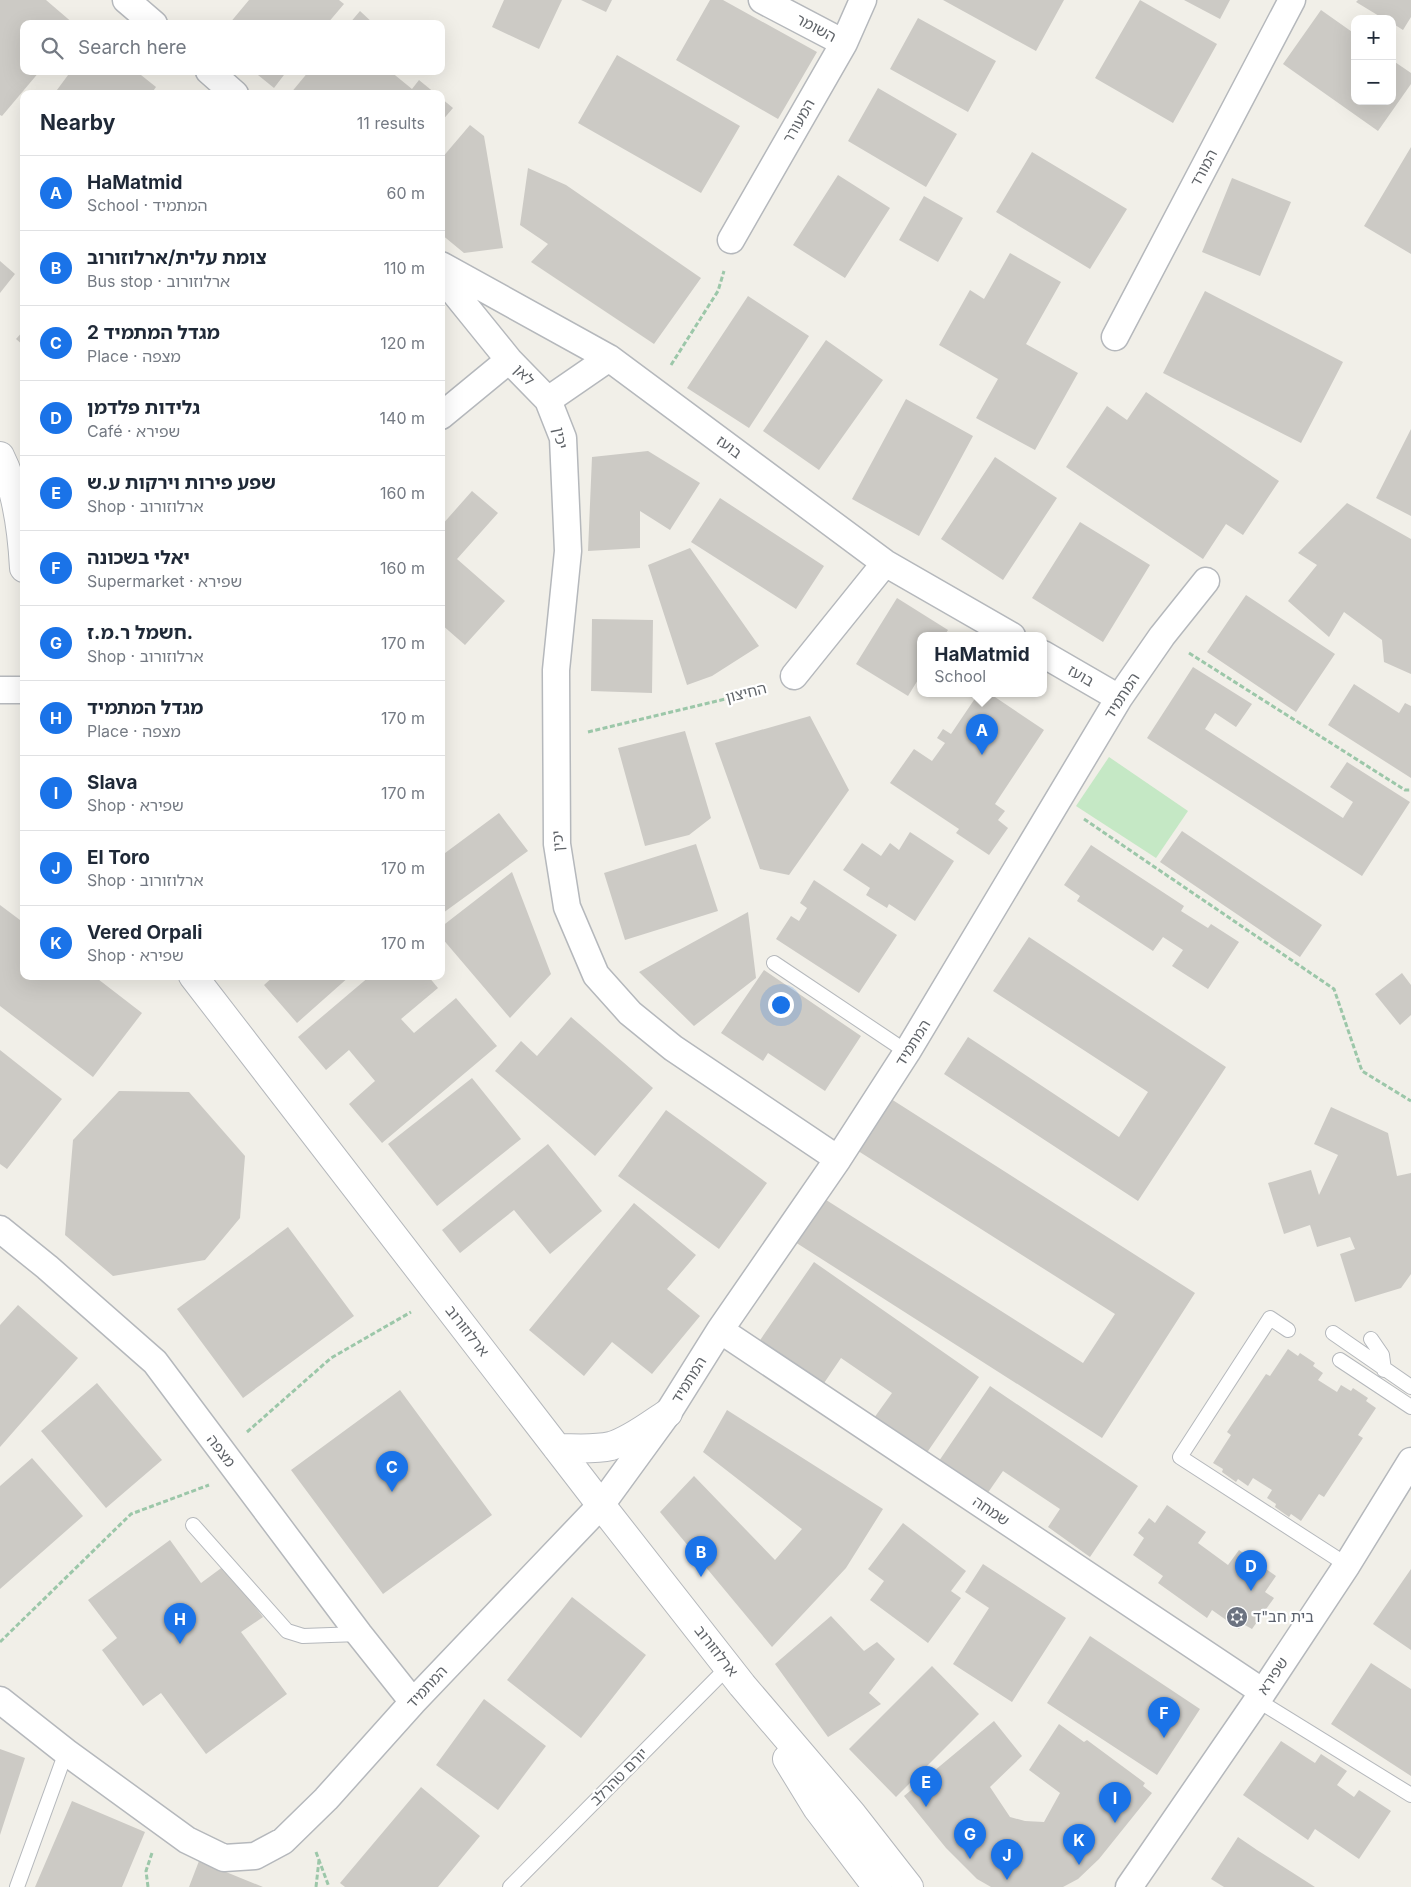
<!DOCTYPE html>
<meta charset="utf-8">
<style>
body{margin:0;font-family:Inter,"Noto Sans Hebrew",sans-serif;background:#f2f2f3;color:#1f2937}
.controls{position:absolute;right:15px;top:15px;display:grid;overflow:hidden;border-radius:10px;box-shadow:0 5px 20px #0002}
.controls button{width:45px;height:45px;display:grid;place-items:center;padding:0;border:0;border-bottom:1px solid #e0e1e3;background:#fff;color:#1f2937;font:25px sans-serif}
.you{position:absolute;left:780px;top:1004px;width:18px;height:18px;margin:-12px;border:4px solid #fff;border-radius:50%;background:#1a73e8;box-shadow:0 0 0 8px #1a73e833}
.badge{display:grid;place-items:center;width:32px;height:32px;border-radius:50%;background:#1a73e8;color:#fff;font-size:16px;font-weight:700}
.pin{position:absolute;translate:-50% -41px;filter:drop-shadow(0 1px 2px #0008)}
.pin::after{content:'';position:absolute;top:26px;width:18px;height:15px;background:inherit;clip-path:polygon(0 0,100% 0,50% 100%)}
.popup{position:absolute;left:917px;top:632px;width:130px;height:65px;box-sizing:border-box;display:grid;place-content:center;border-radius:10px;background:#fff;filter:drop-shadow(0 1px 4px #0005);font-size:16px;white-space:nowrap;color:#747a83}
.popup b{font-size:19px;color:#1f2937}
.popup::after{content:'';position:absolute;left:50%;top:100%;margin-left:-10px;border:10px solid transparent;border-top-color:#fff}
.list{margin:0;padding:0;list-style:none}
h2{display:flex;justify-content:space-between;align-items:center;height:65px;margin:0;padding:0 20px;font-size:21px}
h2 small{font-size:16px;font-weight:400;color:#747a83}
.list li{display:grid;grid-template-columns:32px 1fr auto;gap:15px;align-items:center;box-sizing:border-box;height:75px;padding:0 20px;border-top:1px solid #e0e1e3}
.list b{display:block;font-size:19px;white-space:nowrap}
.list p{margin:0;font-size:16px;white-space:nowrap;color:#747a83}
.list em{font-size:16px;font-style:normal;color:#747a83}
.icon{flex:none;width:28px;height:28px;fill:none;stroke:currentColor;stroke-width:2;stroke-linecap:round;stroke-linejoin:round}
.map{position:relative;flex:none;width:1411px;height:1887px;overflow:hidden}
.search{position:absolute;background:#fff;box-shadow:0 5px 20px #0002;left:20px;top:20px;width:425px;height:55px;display:flex;align-items:center;gap:12px;box-sizing:border-box;padding:0 18px;border-radius:10px;color:#747a83;font-size:19px}
.panel{position:absolute;background:#fff;box-shadow:0 5px 20px #0002;left:20px;top:90px;width:425px;height:890px;border-radius:10px}
.map>svg:first-child{display:block}
</style>
<div class="map">
<svg width="1411" height="1887" viewBox="0 0 1411 1887">
<rect width="100%" height="100%" fill="#f1efe8"/>
<!-- green -->
<path fill="#c5e8c5" d="M1109,757L1188,811L1156,858L1076,806Z"/>
<!-- building -->
<path fill="#cccac5" d="M0,0H46L74,24H24V71H40L2,116L0,115Z
M249,0H339L344,4L327,24H229Z
M504,0H562L539,49L492,27Z
M581,0H612L606,12Z
M710,0H723L817,52L778,119L676,60Z
M943,0H1064L1036,51Z
M1140,0L1217,44L1173,123L1095,78Z
M1184,0H1230L1220,19Z
M1358,0H1411V17L1403,30L1392,23V19H1384L1356,2Z
M1321,10L1355,34V101H1392V60L1411,73V84L1378,131L1283,64Z
M360,11L374,24H349Z
M918,18L996,61L968,112L890,69Z
M617,55L740,126L701,193L578,123Z
M71,71H136L156,87L151,94H54Z
M253,71H287L274,88Z
M309,71H390L412,89L419,80L436,94H290Z
M878,88L957,134L926,187L848,141Z
M441,98L453,108L441,122Z
M470,125L484,136L503,248L464,253L441,234V159Z
M1411,147V254L1364,226Z
M1032,152L1127,209L1090,269L996,212Z
M528,168L566,185L701,278L654,344L531,262L548,244L520,225Z
M838,175L890,208L845,278L793,245Z
M1232,178L1291,202L1260,276L1202,252Z
M924,196L963,218L938,262L899,240Z
M1010,253L1061,282L1026,344L1078,373L1035,450L976,418L998,379L939,345L970,290L984,299Z
M0,261L15,274L0,293Z
M1205,291L1343,362L1301,443L1163,373Z
M748,296L809,336L749,428L687,388Z
M24,330V346L16,339Z
M826,340L883,380L819,470L763,431Z
M1146,392L1279,481L1243,535L1226,524L1203,559L1066,467L1107,406L1127,420Z
M906,399L973,436L919,536L852,499Z
M1411,429V516L1376,498Z
M648,451L700,483L670,530L640,511V548L588,551L592,457Z
M995,457L1057,498L1003,580L941,539Z
M472,491L498,513L457,559L505,601L465,645L441,624V526Z
M720,498L824,566L796,609L691,542Z
M1347,503L1411,539V674L1384,662L1382,640L1344,612L1329,637L1288,601L1317,565L1298,553Z
M1080,522L1150,565L1103,642L1032,598Z
M690,548L759,646L712,676L687,685L648,565Z
M1246,595L1335,654L1296,712L1207,652Z
M897,598L948,630L944,636H921V675L908,696L856,664Z
M592,619L653,620L652,693L591,691Z
M1193,667L1252,704L1236,727L1215,713L1205,729L1343,818L1353,802L1330,787L1347,762L1410,802L1362,876L1147,738Z
M1354,684L1399,713L1405,703L1411,706V778L1328,725Z
M978,694H993L992,695L1044,730L995,804L1005,811L998,820L1008,828L989,855L956,833L959,829L890,783L914,749L932,761L945,743L937,738L943,729L951,734Z
M810,716L849,790L789,875L760,869L715,743Z
M685,731L711,818L689,835L645,846L618,748Z
M499,813L528,851L443,913L441,911V856Z
M1182,831L1322,925L1300,957L1160,862Z
M910,832L954,861L915,921L889,904L887,908L866,895L870,888L843,870L862,843L881,856L890,843L899,850Z
M696,844L718,911L625,940L604,873Z
M1091,845L1184,906L1181,911L1208,928L1211,924L1239,942L1208,989L1172,966L1183,950L1163,937L1153,951L1077,901L1080,896L1064,885Z
M512,872L551,974L510,1018L441,937V927Z
M814,880L897,935L859,993L776,939L791,916L799,921L807,908L800,903Z
M0,905L24,923V976H94L142,1013L93,1077L0,1006Z
M748,912L756,978L694,1026L639,972Z
M1029,937L1226,1067L1138,1201L944,1074L968,1037L1119,1137L1148,1092L993,991Z
M764,970L861,1036L825,1091L768,1053L763,1061L721,1033Z
M1402,973L1411,985V1015L1400,1025L1375,994Z
M274,976H350L297,1023L264,985Z
M370,976H428L438,988L401,1019L414,1033L456,998L497,1046L382,1143L349,1104L375,1081L349,1050L326,1070L298,1037Z
M571,1017L653,1088L595,1156L495,1071L521,1041L537,1056Z
M0,1050L62,1099L7,1169L0,1164Z
M472,1078L521,1139L437,1206L388,1144Z
M877,1090L1195,1293L1102,1438L784,1235L812,1191L1083,1363L1115,1314L844,1142Z
M119,1091L189,1092L245,1156L240,1218L205,1260L113,1276L65,1235L73,1140Z
M1331,1107L1388,1133L1397,1176L1411,1173V1274L1401,1288L1355,1302L1340,1254L1355,1249L1350,1237L1317,1247L1310,1225L1284,1234L1268,1183L1311,1170L1319,1195L1338,1155L1314,1144Z
M666,1110L767,1183L719,1249L618,1176Z
M548,1144L602,1211L550,1254L514,1210L460,1253L442,1230Z
M634,1203L696,1255L667,1289L700,1316L652,1374L612,1342L584,1376L529,1330Z
M288,1227L354,1316L243,1398L177,1309Z
M814,1262L979,1377L926,1454L874,1418L892,1393L841,1358L820,1389L756,1346Z
M18,1305L78,1358L0,1447V1325Z
M1288,1349L1298,1356L1300,1353L1315,1363L1313,1366L1323,1373L1318,1380L1337,1392L1341,1385L1351,1391L1353,1388L1368,1398L1366,1401L1376,1408L1358,1435L1363,1438L1324,1497L1319,1494L1301,1521L1291,1514L1289,1517L1275,1507L1276,1504L1267,1498L1272,1490L1253,1478L1248,1486L1238,1479L1236,1482L1222,1472L1223,1469L1213,1463L1231,1435L1227,1432L1266,1374L1270,1376Z
M97,1383L162,1460L106,1508L41,1431Z
M990,1386L1138,1486L1090,1557L1048,1527L1060,1509L1003,1471L987,1494L939,1461Z
M400,1390L492,1515L383,1594L291,1470Z
M727,1410L883,1509L846,1568L772,1647L660,1512L694,1476L775,1560L802,1529L703,1452Z
M32,1458L83,1516L0,1589V1486Z
M1167,1505L1206,1532L1198,1543L1228,1565L1239,1550L1276,1576L1265,1592L1274,1598L1252,1629L1243,1624L1239,1629L1212,1610L1207,1618L1158,1583L1163,1576L1133,1555L1144,1538L1138,1533L1149,1518L1155,1523Z
M903,1523L966,1571L951,1591L961,1598L928,1643L870,1600L884,1581L868,1569Z
M170,1540L201,1583L224,1566L263,1617L241,1632L287,1694L206,1754L161,1693L143,1706L102,1650L117,1638L88,1600Z
M983,1564L1066,1618L1012,1702L953,1664L989,1608L965,1592Z
M1411,1569V1650L1373,1624Z
M572,1597L646,1655L581,1738L507,1680Z
M831,1616L864,1651L877,1642L895,1659L869,1693L881,1704L828,1737L775,1664Z
M1090,1636L1200,1709L1157,1775L1047,1703Z
M1371,1663L1411,1689V1776L1331,1724Z
M932,1666L979,1714L896,1797L849,1749Z
M484,1699L546,1746L498,1810L436,1765Z
M994,1721L1022,1756L990,1787L1010,1817L1025,1821L1044,1822L1060,1793L1029,1770L1059,1724L1084,1742L1087,1740L1145,1783L1143,1786L1152,1793L1099,1859L1078,1879L1063,1887H991L977,1879L946,1848L904,1796Z
M1281,1741L1315,1763L1321,1754L1347,1771L1337,1785L1354,1797L1359,1790L1391,1811L1359,1859L1315,1829L1308,1840L1243,1795Z
M0,1749L25,1758L0,1835Z
M421,1787L480,1836L438,1887H345L340,1883Z
M72,1801L145,1832L122,1887H35Z
M1238,1837L1257,1850L1315,1887H1224L1211,1879Z
M199,1861L263,1887H189Z"/>
<g fill="none" stroke-linecap="round" stroke-linejoin="round">
<!-- service casing -->
<g stroke="#b5b8bc" stroke-width="16">
<path id="service" d="M774,963L907,1052
M1288,1330L1270,1318L1180,1457L1347,1565
M1333,1333L1411,1387
M1371,1339L1382,1355L1384,1370
M1340,1360L1411,1407
M193,1525L287,1631L303,1636L359,1634
M1257,1700L1411,1795
M17,1887L66,1752
M510,1887L728,1667"/>
</g>
<!-- minor casing -->
<g stroke="#b5b8bc" stroke-width="29">
<path id="minor" d="M126,0L154,24
M762,0L844,43
M209,71L235,94
M731,240L844,43L863,0
M441,265L609,358L885,563L1012,636
M441,276L509,360L548,400L563,438L568,551L556,670L557,844L567,907L596,975L630,1013L673,1048L838,1159
M1115,337L1292,0
M548,400L609,358
M441,416L509,360
M1043,654L1119,698
M794,676L885,563
M0,690H24
M0,1229L47,1267L155,1362L359,1634L413,1702
M720,1330L1263,1692
M0,1700L66,1752L187,1840L224,1858L255,1856L283,1841L326,1799L413,1702L601,1505L668,1413L720,1330L838,1159L907,1052L1119,698L1162,636L1206,581
M1129,1887L1263,1692L1347,1565L1411,1461"/>
</g>
<!-- tertiary casing -->
<g stroke="#b5b8bc" stroke-width="30">
<path id="tertiary" d="M0,456C17,489 22,531 24,568
M193,976L601,1505L742,1685L852,1814L909,1887
M557,1448C575,1448 593,1450 611,1446C631,1440 651,1424 668,1413
M787,1759L817,1808L877,1887"/>
</g>
<!-- path -->
<path stroke="#9cc7a9" stroke-width="3" stroke-dasharray="5 2.5" stroke-linecap="butt" d="M671,365L718,291L724,271
M1189,653L1405,790H1411
M588,732L767,689
M1084,819L1334,989L1362,1071L1411,1101
M247,1432L331,1358L411,1312
M0,1642L131,1514L209,1485
M316,1852L329,1887
M148,1887L146,1871L152,1853
M316,1887L319,1860"/>
<!-- service -->
<use href="#service" stroke="#fff" stroke-width="14"/>
<!-- minor -->
<use href="#minor" stroke="#fff" stroke-width="26"/>
<!-- tertiary -->
<use href="#tertiary" stroke="#fff" stroke-width="28"/>
</g>
<!-- icons -->
<defs>
<g id="synagogue-disc" transform="scale(1.125)"><circle r="9.5" fill="#6b7280" stroke="#fff"/><path d="M0-6.5L5.6 3.2H-5.6ZM0 6.5L5.6-3.2H-5.6Z" fill="#fff"/></g>
</defs>
<g fill-rule="evenodd">
<use href="#synagogue-disc" x="1237" y="1617"/>
</g>
<g text-anchor="middle" stroke-width="4.5" stroke-linejoin="round" paint-order="stroke">
<!-- street labels -->
<g font-size="15" fill="#5f6368" stroke="#fff">
<text transform="translate(816 28) rotate(28)" y="5">השומר</text>
<text transform="translate(799 121) rotate(-60)" y="5">המעורר</text>
<text transform="translate(1204 168) rotate(-62)" y="5">המורד</text>
<text transform="translate(524 375) rotate(46)" y="5">לאן</text>
<text transform="translate(560 438) rotate(78)" y="5">יכין</text>
<text transform="translate(729 447) rotate(37)" y="5">בועז</text>
<text transform="translate(1081 676) rotate(30)" y="5">בועז</text>
<text transform="translate(746 693) rotate(-14)" y="5">החיצון</text>
<text transform="translate(1122 696) rotate(-57)" y="5">המתמיד</text>
<text transform="translate(558 841) rotate(-94)" y="5">יכין</text>
<text transform="translate(913 1043) rotate(-58)" y="5">המתמיד</text>
<text transform="translate(467 1331) rotate(52)" y="5">ארלוזורוב</text>
<text transform="translate(689 1380) rotate(-58)" y="5">המתמיד</text>
<text transform="translate(221 1451) rotate(53)" y="5">מצפה</text>
<text transform="translate(991 1511) rotate(34)" y="5">שמחה</text>
<text transform="translate(716 1651) rotate(52)" y="5">ארלוזורוב</text>
<text transform="translate(1273 1676) rotate(-56)" y="5">שפירא</text>
<text transform="translate(427 1687) rotate(-47)" y="5">המתמיד</text>
<text transform="translate(619 1777) rotate(-45)" y="5">יורם טהרלב</text>
</g>
<!-- worship labels -->
<g font-size="15" fill="#5b616d" stroke="#fff" text-anchor="start">
<text x="1253" y="1622">בית חב"ד</text>
</g>
</g>
</svg>
<div class="controls">
<button>+</button>
<button>−</button>
</div>
<div class="you"></div>
<div class="pin badge" style="left:982px;top:755px">A</div>
<div class="popup"><b>HaMatmid</b>School</div>
<div class="pin badge" style="left:701px;top:1577px">B</div>
<div class="pin badge" style="left:392px;top:1492px">C</div>
<div class="pin badge" style="left:1251px;top:1591px">D</div>
<div class="pin badge" style="left:926px;top:1807px">E</div>
<div class="pin badge" style="left:1164px;top:1738px">F</div>
<div class="pin badge" style="left:970px;top:1859px">G</div>
<div class="pin badge" style="left:180px;top:1644px">H</div>
<div class="pin badge" style="left:1115px;top:1823px">I</div>
<div class="pin badge" style="left:1007px;top:1880px">J</div>
<div class="pin badge" style="left:1079px;top:1865px">K</div>
<div class="search"><svg class="icon" aria-label="search" viewBox="0 0 24 24"><circle cx="10" cy="10" r="6"/><path d="M15 15l6 6"/></svg>Search here</div>
<section class="panel">
<h2>Nearby<small>11 results</small></h2>
<ul class="list">
<li><span class="badge">A</span><div><b>HaMatmid</b><p>School · המתמיד</p></div><em>60 m</em></li>
<li><span class="badge">B</span><div><b>צומת עלית/ארלוזורוב</b><p>Bus stop · ארלוזורוב</p></div><em>110 m</em></li>
<li><span class="badge">C</span><div><b>מגדל המתמיד 2</b><p>Place · מצפה</p></div><em>120 m</em></li>
<li><span class="badge">D</span><div><b>גלידות פלדמן</b><p>Café · שפירא</p></div><em>140 m</em></li>
<li><span class="badge">E</span><div><b>שפע פירות וירקות ע.ש</b><p>Shop · ארלוזורוב</p></div><em>160 m</em></li>
<li><span class="badge">F</span><div><b>יאלי בשכונה</b><p>Supermarket · שפירא</p></div><em>160 m</em></li>
<li><span class="badge">G</span><div><b>חשמל ר.מ.ז.</b><p>Shop · ארלוזורוב</p></div><em>170 m</em></li>
<li><span class="badge">H</span><div><b>מגדל המתמיד</b><p>Place · מצפה</p></div><em>170 m</em></li>
<li><span class="badge">I</span><div><b>Slava</b><p>Shop · שפירא</p></div><em>170 m</em></li>
<li><span class="badge">J</span><div><b>El Toro</b><p>Shop · ארלוזורוב</p></div><em>170 m</em></li>
<li><span class="badge">K</span><div><b>Vered Orpali</b><p>Shop · שפירא</p></div><em>170 m</em></li>
</ul>
</section>
</div>
